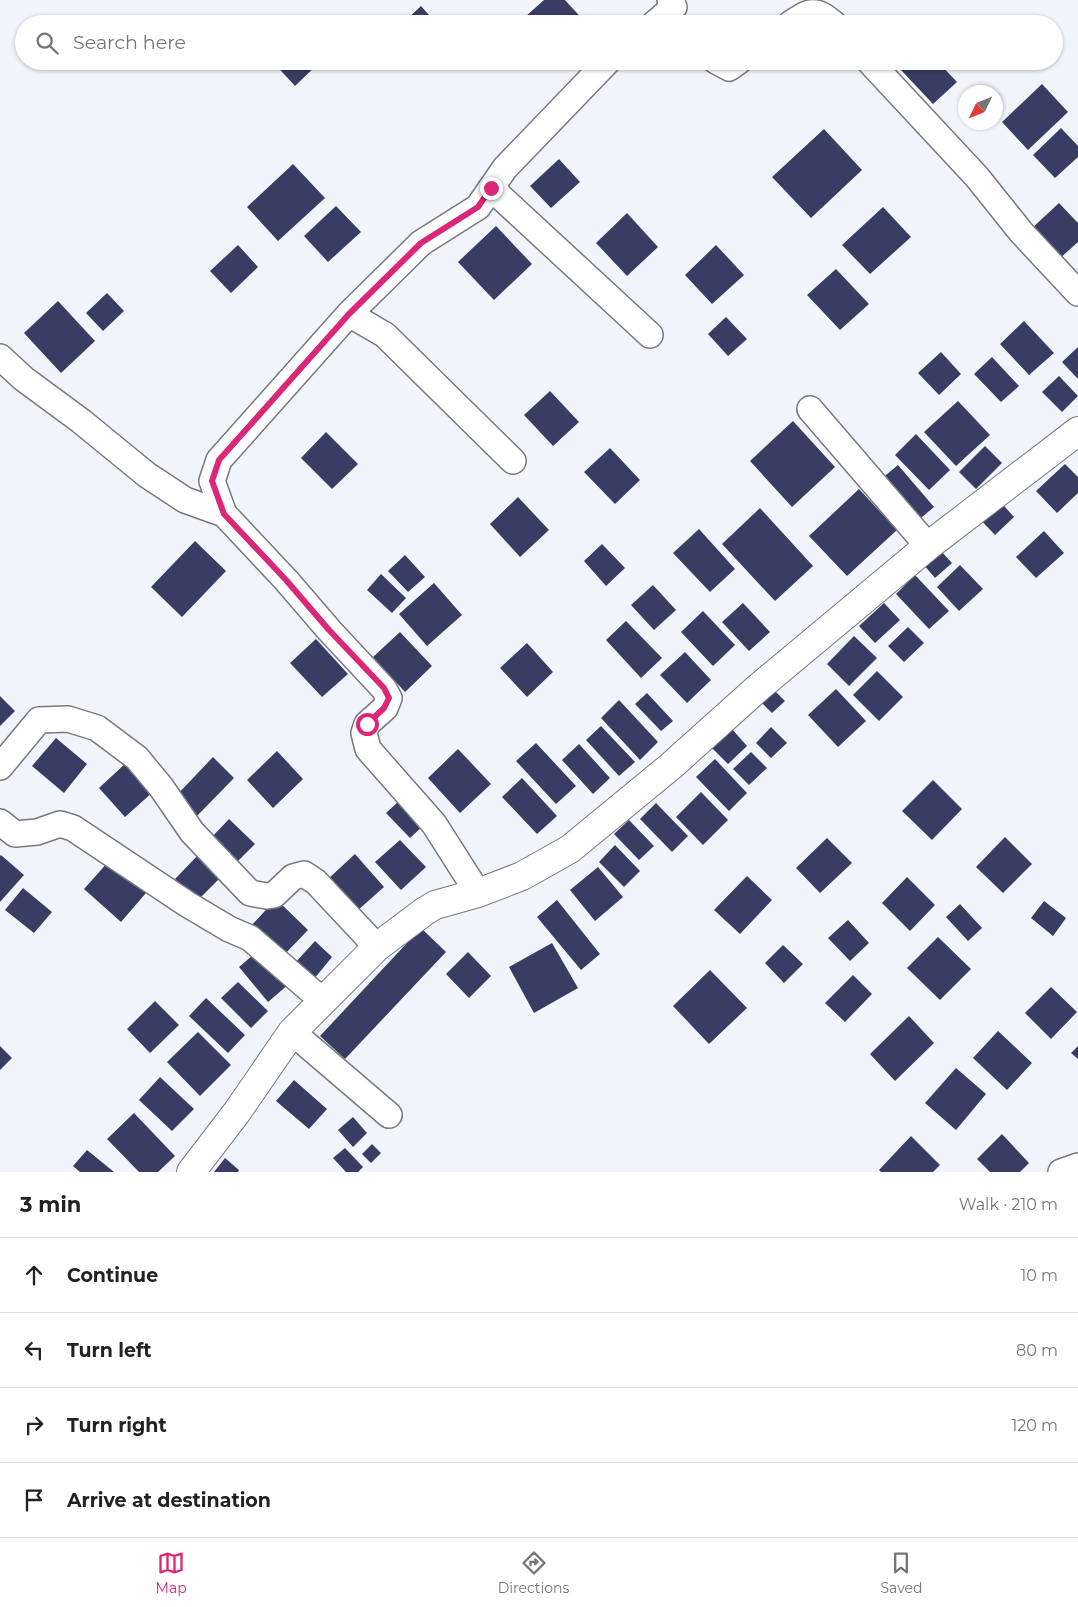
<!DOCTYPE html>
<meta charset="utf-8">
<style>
body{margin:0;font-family:Montserrat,sans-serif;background:#f2f2f2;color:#222}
.compass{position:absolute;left:958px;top:85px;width:45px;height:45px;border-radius:50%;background:#fff;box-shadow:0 1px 4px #0004;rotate:227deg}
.stop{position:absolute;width:15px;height:15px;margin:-11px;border:4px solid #db2777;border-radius:50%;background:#fff}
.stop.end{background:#db2777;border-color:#fff;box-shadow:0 1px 5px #0008}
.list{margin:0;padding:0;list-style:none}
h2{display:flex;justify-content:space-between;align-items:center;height:65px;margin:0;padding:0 20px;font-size:21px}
h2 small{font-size:16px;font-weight:400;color:#767676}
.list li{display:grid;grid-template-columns:32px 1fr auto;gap:15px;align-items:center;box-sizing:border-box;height:75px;padding:0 20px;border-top:1px solid #e0e0e0}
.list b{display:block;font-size:19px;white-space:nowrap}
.list em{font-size:16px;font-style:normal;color:#767676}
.icon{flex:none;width:28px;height:28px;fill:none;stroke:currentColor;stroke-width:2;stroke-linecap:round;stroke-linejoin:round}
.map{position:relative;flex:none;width:1078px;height:1172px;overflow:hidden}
.search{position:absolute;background:#fff;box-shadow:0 1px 4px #0004;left:15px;right:15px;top:15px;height:55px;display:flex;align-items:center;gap:12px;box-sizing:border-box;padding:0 18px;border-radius:28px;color:#767676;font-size:19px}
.sheet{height:365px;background:#fff}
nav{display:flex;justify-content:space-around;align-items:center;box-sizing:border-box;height:70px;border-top:1px solid #e0e0e0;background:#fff;font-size:14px;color:#767676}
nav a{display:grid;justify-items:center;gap:2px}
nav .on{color:#db2777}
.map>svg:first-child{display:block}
</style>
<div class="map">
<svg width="1078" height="1172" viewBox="0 0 1078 1172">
<rect width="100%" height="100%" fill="#f2f4fc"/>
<!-- building -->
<path fill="#383d63" d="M544,0H565L587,24H531L525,17Z
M421,6L437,24H402Z
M272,61H321L295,86Z
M911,61H937L957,82L933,104L901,70Z
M1042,84L1068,112L1028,150L1002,122Z
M1061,128L1078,146V157L1055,178L1033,155Z
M824,129L862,170L811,218L772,177Z
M559,159L580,182L551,208L530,186Z
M293,164L325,198L278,241L247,207Z
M1059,203L1078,223V242L1058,260L1030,230Z
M336,206L361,232L328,262L304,236Z
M883,207L911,237L870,274L842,245Z
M627,213L658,247L627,276L596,243Z
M496,226L532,264L494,300L458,262Z
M238,245L258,267L231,293L210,271Z
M716,245L744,275L712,304L685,275Z
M836,269L869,304L840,330L807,295Z
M107,293L124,311L103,331L86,313Z
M58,301L95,341L61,373L24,333Z
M726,317L747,339L728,356L708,334Z
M1024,321L1054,353L1029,375L1000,344Z
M1078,347V379L1062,362Z
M941,352L961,374L939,395L918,373Z
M992,357L1019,386L1001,402L974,374Z
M1059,376L1078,396L1062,412L1042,392Z
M550,391L579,422L553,446L524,415Z
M958,401L990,435L956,466L924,432Z
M793,421L835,467L792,507L750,461Z
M326,432L358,464L332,489L301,458Z
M916,434L950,470L929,490L895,455Z
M985,446L1002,463L976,489L959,472Z
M610,448L640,480L615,504L584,472Z
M1065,464L1078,477V493L1057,513L1036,491Z
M898,465L934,507L916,522L880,480Z
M859,489L897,530L847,576L809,536Z
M518,497L549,530L520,557L490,524Z
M997,498L1014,517L995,535L978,517Z
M760,508L813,566L775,601L722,544Z
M699,529L735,569L710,592L673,553Z
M1044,531L1064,553L1036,578L1016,557Z
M195,541L226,571L182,617L151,587Z
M602,544L625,568L606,586L584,561Z
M940,550L952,563L935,578L923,564Z
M405,555L425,577L408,592L388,571Z
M960,565L983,589L959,611L937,587Z
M381,574L406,598L392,613L367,590Z
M915,575L949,611L929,629L896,594Z
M434,583L462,615L427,646L399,614Z
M653,585L676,610L654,630L631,605Z
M743,603L770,632L749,651L722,622Z
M884,603L900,620L875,643L859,626Z
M703,611L735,645L713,666L681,632Z
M626,621L662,658L641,678L606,640Z
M908,627L924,643L904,662L888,646Z
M400,632L432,666L405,692L373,657Z
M854,636L877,658L849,686L827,664Z
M316,639L348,674L322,697L290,663Z
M527,643L553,672L527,697L500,668Z
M685,652L711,680L687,703L660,675Z
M877,671L903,697L879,721L853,695Z
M836,689L866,721L838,747L808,715Z
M774,690L785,701L772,713L761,702Z
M647,693L673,721L661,731L635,704Z
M0,696L15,711L0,726Z
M619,700L658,742L640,760L601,718Z
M601,726L635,762L619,776L586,740Z
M771,727L787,743L771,758L756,743Z
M732,729L747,746L728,764L712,748Z
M56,738L87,764L64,793L32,766Z
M536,743L576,786L556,804L516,761Z
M579,744L610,778L593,794L562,760Z
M458,749L491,784L460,813L428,778Z
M277,751L303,779L273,808L247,780Z
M751,752L767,768L749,785L733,769Z
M213,757L234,778L196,817L175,797Z
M715,759L747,793L729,811L696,777Z
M127,762L154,791L125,817L99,788Z
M522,778L557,816L537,834L502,797Z
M933,780L962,809L932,840L902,811Z
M701,792L728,820L703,845L676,817Z
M399,801L423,826L410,838L386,813Z
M656,803L688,836L672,852L640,819Z
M229,819L255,844L237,862L211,838Z
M629,820L654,846L639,860L614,834Z
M1005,837L1032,864L1003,893L976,867Z
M827,838L852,863L820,893L796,868Z
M400,840L426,867L401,890L375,862Z
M615,845L640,871L624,887L599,862Z
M200,853L222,876L197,901L175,879Z
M355,854L384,887L357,911L328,879Z
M1,855L24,875L0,902V856Z
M109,861L146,893L121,922L84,889Z
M598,867L623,897L595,921L570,890Z
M747,876L772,900L740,934L714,910Z
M907,877L935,905L910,931L882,903Z
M23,888L52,912L34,933L5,910Z
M276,899L308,930L283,956L251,926Z
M557,900L600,954L581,970L537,917Z
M1044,901L1066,918L1053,936L1031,918Z
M960,904L982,928L968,941L946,917Z
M848,920L869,943L850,961L828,938Z
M421,928L446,952L345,1059L320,1036Z
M938,937L971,969L940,1000L907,968Z
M315,941L332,957L314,979L295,963Z
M552,943L578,988L534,1013L509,967Z
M783,945L803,964L784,983L765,963Z
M259,950L289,984L268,1002L239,967Z
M468,952L491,976L469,998L446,974Z
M710,970L747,1008L709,1044L673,1006Z
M853,975L872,994L845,1022L825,1003Z
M238,982L268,1011L251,1028L221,998Z
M1051,987L1077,1012L1051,1039L1025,1013Z
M206,998L245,1035L228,1053L189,1016Z
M155,1001L179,1025L150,1053L127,1029Z
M909,1016L934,1043L895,1081L870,1054Z
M998,1031L1032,1063L1007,1090L973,1058Z
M198,1032L231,1065L200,1096L167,1062Z
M0,1046L12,1058L0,1070Z
M1078,1046V1059L1071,1053Z
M956,1068L986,1094L956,1130L925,1103Z
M160,1077L194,1109L172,1131L139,1100Z
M294,1080L327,1109L309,1129L276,1101Z
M134,1113L175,1156L158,1172H139L107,1139Z
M353,1117L367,1133L353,1147L338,1130Z
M1002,1134L1029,1163L1020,1172H990L977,1159Z
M911,1136L940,1165L933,1172H881L879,1170Z
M372,1144L381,1153L371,1163L362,1154Z
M345,1148L363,1167L358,1172H346L333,1158Z
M87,1150L114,1172H80L73,1166Z
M225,1158L239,1170L238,1172H214Z"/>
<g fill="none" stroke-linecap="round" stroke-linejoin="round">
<!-- minor casing -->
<g stroke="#787980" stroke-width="28">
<path id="minor" d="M654,24L674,7L670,0
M790,24C810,11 814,7 834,24
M716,61L729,68L739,61
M869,61L977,177L1021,232L1078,293
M491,188L650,335
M349,314L385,335L513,461
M0,357L24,379L81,421L147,475L185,500L224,514
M810,409L928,546
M0,767L39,720L68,719L97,728L137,758L161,787L192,832L250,893L267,896L274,895L293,877L304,874L316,882L377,947
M0,822L15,834L37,832L60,824L73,828L187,904L229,929L250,938L323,1001
M478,893L434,824L368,749L364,733L367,724L385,708L389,698L384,689L329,630L286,580L224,514L212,481L219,460L349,314L421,243L478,207L505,168L608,61
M292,1032L389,1115
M1061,1172L1078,1166"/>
</g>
<!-- major casing -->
<g stroke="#787980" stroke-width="30">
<path id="major" d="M191,1172L237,1112L292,1032L377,947L425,911L435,905L478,893L522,876L570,849L671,766L759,687L928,546L1078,431"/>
</g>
<!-- minor -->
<use href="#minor" stroke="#fff" stroke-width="25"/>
<!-- major -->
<use href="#major" stroke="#fff" stroke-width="28"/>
</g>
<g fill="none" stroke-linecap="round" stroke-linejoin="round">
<!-- route -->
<path stroke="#db2777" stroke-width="6" d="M367,724L384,708L389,698L384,688L329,630L286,580L224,514L212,481L219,460L349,314L421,243L478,207L491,188"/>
</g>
</svg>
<svg class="compass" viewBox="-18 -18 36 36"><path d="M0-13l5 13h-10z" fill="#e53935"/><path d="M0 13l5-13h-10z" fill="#767676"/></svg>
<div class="stop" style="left:367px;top:724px"></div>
<div class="stop end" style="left:491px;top:188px"></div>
<div class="search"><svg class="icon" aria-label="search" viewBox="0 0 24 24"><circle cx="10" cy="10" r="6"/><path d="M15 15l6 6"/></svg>Search here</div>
</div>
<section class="sheet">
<h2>3 min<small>Walk · 210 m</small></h2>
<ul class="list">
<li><svg class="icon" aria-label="ahead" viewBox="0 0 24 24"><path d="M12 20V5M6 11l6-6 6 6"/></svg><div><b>Continue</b></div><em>10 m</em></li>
<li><svg class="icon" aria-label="left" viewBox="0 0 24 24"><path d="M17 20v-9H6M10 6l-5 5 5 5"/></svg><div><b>Turn left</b></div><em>80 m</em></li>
<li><svg class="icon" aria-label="right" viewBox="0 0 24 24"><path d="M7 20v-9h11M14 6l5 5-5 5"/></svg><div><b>Turn right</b></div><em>120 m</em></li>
<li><svg class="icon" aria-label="arrive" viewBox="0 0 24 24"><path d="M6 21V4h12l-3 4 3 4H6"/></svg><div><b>Arrive at destination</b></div></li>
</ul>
</section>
<nav>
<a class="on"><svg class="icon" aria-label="map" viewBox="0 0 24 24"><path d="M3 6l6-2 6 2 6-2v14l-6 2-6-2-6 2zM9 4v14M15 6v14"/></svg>Map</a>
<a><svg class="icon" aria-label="directions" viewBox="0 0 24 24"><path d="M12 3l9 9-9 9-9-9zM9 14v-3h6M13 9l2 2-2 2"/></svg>Directions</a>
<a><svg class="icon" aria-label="saved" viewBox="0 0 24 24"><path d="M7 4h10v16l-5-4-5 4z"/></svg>Saved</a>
</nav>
